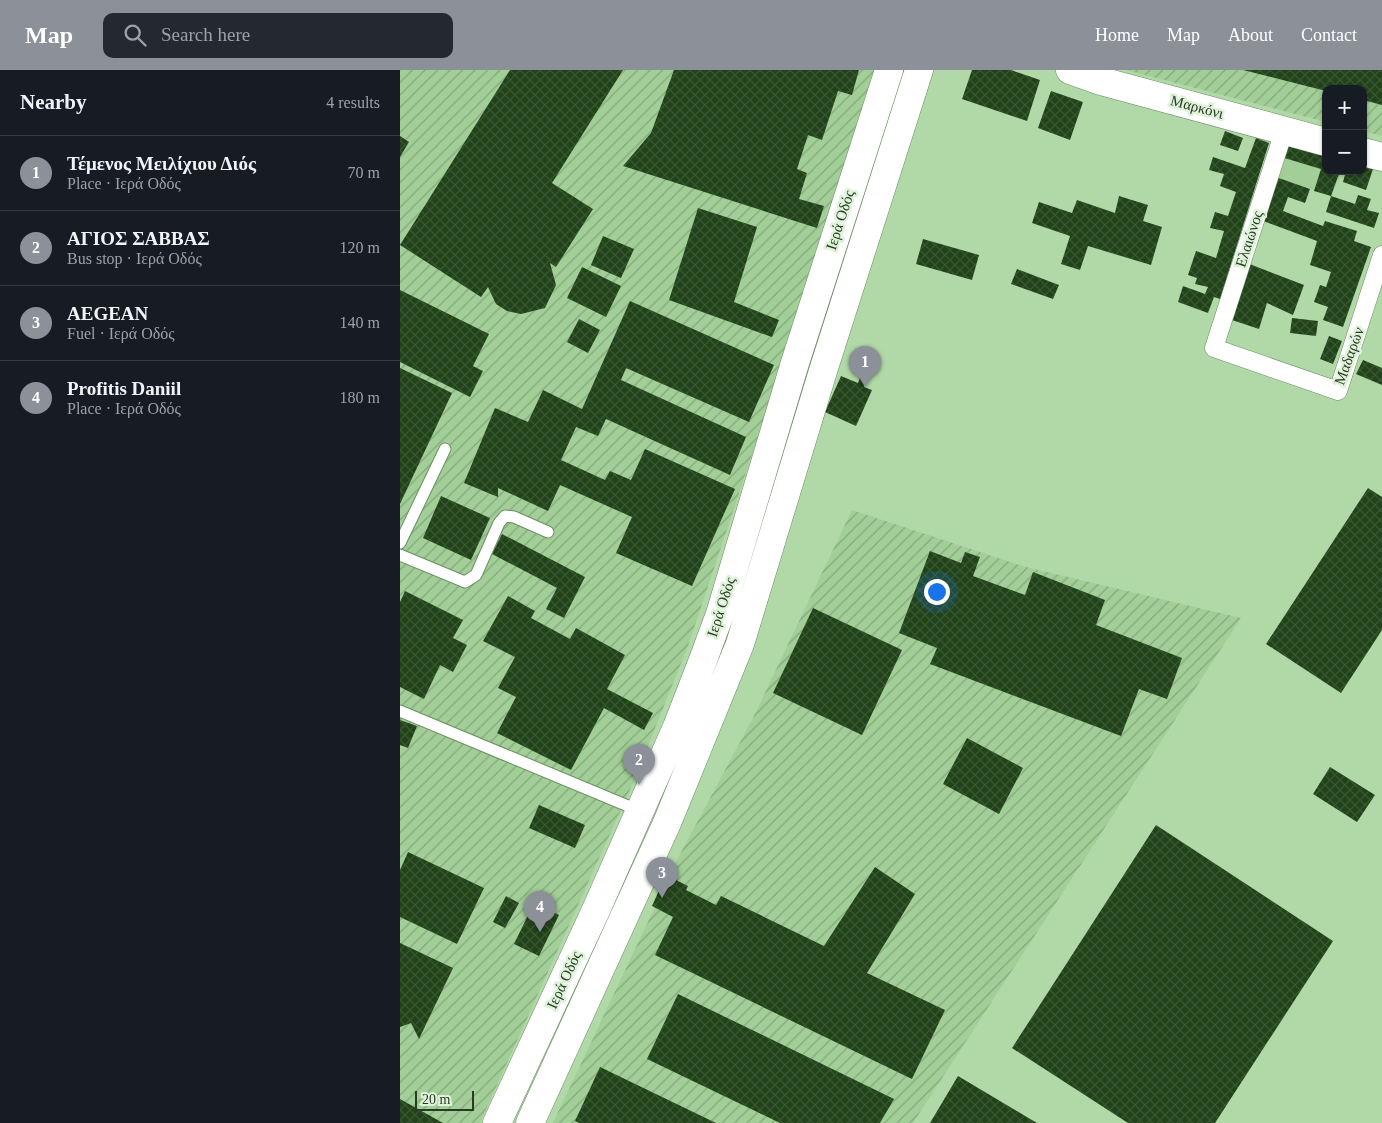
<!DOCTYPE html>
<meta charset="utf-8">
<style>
body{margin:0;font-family:"Times New Roman",serif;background:#242831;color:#f1f3f6}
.controls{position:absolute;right:15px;top:15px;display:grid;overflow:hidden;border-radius:10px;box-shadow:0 1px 4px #0004}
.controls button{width:45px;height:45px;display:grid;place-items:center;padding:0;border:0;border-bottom:1px solid #363941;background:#171b24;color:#f1f3f6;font:25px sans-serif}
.scale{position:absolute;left:15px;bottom:12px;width:59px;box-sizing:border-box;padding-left:5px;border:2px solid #2a3a26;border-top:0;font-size:14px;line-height:18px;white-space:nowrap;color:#2a3a26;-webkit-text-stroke:4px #dff3da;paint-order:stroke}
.you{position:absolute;left:536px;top:521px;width:18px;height:18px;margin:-12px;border:4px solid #fff;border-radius:50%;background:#1a73e8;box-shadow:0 0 0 8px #1a73e833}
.badge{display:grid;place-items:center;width:32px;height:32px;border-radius:50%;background:#8c9099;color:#fff;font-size:16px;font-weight:700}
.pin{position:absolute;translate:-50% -41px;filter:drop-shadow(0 1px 2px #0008)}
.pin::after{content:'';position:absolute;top:26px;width:18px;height:15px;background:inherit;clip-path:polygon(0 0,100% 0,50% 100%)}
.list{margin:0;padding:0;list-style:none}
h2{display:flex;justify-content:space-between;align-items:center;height:65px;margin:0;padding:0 20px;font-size:21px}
h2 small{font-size:16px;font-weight:400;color:#9ea1a6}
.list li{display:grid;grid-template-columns:32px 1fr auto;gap:15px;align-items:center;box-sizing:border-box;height:75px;padding:0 20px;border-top:1px solid #363941}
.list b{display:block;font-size:19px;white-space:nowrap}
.list p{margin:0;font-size:16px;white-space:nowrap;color:#9ea1a6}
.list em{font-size:16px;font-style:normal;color:#9ea1a6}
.icon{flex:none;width:28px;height:28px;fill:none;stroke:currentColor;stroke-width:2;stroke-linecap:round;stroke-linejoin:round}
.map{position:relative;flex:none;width:982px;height:1053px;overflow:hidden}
header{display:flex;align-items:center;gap:30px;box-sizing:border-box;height:70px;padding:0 25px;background:#8c9099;color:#fff}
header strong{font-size:24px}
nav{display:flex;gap:28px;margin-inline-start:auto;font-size:18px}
.search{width:350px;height:45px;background:#242831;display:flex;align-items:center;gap:12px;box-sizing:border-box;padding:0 18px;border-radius:10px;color:#9ea1a6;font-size:19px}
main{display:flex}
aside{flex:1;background:#171b24}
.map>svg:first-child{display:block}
</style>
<header>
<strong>Map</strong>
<div class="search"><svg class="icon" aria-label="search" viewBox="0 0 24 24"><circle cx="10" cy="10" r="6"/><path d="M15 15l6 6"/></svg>Search here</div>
<nav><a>Home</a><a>Map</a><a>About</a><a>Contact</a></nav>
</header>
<main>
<aside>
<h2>Nearby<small>4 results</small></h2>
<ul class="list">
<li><span class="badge">1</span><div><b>Τέμενος Μειλίχιου Διός</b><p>Place · Ιερά Οδός</p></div><em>70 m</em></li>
<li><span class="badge">2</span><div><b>ΑΓΙΟΣ ΣΑΒΒΑΣ</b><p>Bus stop · Ιερά Οδός</p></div><em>120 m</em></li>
<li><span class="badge">3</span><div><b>AEGEAN</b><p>Fuel · Ιερά Οδός</p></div><em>140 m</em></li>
<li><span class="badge">4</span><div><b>Profitis Daniil</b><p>Place · Ιερά Οδός</p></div><em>180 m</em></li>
</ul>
</aside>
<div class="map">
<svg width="982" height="1053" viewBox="0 0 982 1053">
<defs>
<pattern id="industrial-furrows" width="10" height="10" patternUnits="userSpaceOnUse" patternTransform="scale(1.25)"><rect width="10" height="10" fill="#a2ce97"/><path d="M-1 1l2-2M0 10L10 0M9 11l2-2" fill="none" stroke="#84a87b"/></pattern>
<pattern id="building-cross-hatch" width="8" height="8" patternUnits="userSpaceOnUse" patternTransform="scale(1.25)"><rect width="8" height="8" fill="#214319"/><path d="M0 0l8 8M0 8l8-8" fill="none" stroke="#395632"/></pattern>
</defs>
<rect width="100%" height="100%" fill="#b1d9a8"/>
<!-- built -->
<path fill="#a2ce97" d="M884,68L926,80V101H942L931,126L873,106Z"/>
<!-- industrial -->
<path fill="url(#industrial-furrows)" d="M0,0H476L389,274L288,576L234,711L80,1053H0Z
M726,0H982V66L963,61V19H926V52Z
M452,440L626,497L841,548L513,1053H153L279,786L352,650Z"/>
<!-- building -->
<path fill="url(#building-cross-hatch)" d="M110,0H223L152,113L193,139L156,197L150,193L156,215L145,238L121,244L107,241L96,234L88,217L81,227L0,175Z
M274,0H459L452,25L438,21L422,70L408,65L397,99L407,103L399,129L424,136L417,158L223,96L251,63Z
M572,0H611L640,10L627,51L562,29Z
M843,0H982V35L963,30V19H926V21Z
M651,21L683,32L670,70L638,58Z
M825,61L843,68L838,81L820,75Z
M0,66L9,72L0,87Z
M856,68L869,73L820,229L814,227L808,243L778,232L783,216L805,224L808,217L795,214L797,208L788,205L796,181L816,188L824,161L810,158L815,142L828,146L836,122L820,116L824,104L809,100L813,87L845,98Z
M885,74L926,86V101H940L931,126L914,121L921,99L881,87Z
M963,96L973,99L966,120L943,112L946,101H963Z
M873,106L910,119L905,133L888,127L883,141L923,156L925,151L957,161L954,171L971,177L943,257L923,250L928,237L914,232L920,215L926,217L931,202L910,195L917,171L858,149Z
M958,125L971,129L967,140L979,143L974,158L926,142L931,126L955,134Z
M719,126L748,135L743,151L762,157L751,195L688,176L680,200L661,194L670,166L632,153L639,132L672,143L677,130L715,143Z
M298,138L357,157L334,232L379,250L372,267L269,230Z
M203,166L234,179L221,208L191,195Z
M523,169L579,185L572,210L516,194Z
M847,193L904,215L893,245L867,233L859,259L832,250Z
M182,197L221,216L206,247L167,228Z
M617,199L659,215L653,229L611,214Z
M0,220L89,264L73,296L83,301L70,327L0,292Z
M230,231L374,295L349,352L226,298L221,310L346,367L330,405L206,349L198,366L176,357L161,390L205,410L210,401L231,410L245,379L335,419L292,516L216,483L232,447L160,415L148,441L98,418V427L64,413L95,338L128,352L143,320L182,339Z
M892,248L918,251L916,266L890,263Z
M179,249L200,260L188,283L167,272Z
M929,266L942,271L933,294L920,289Z
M963,290L982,298V315L956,304Z
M0,298L52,323L0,434Z
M461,305L468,308L464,317L472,320L456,356L425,342L441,306L458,313Z
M968,418L982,427V560L941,623L866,574Z
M41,426L90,448L71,490L23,468Z
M102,464L185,507L164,548L146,539L157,518L92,484Z
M530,481L561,493L565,482L580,487L573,506L625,525L633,502L705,530L696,555L782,588L767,629L739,619L721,666L530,594L537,578L499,563Z
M5,521L63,550L53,568L67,575L53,602L40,595L24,629L0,617V532Z
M108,526L135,541L131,548L170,569L176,558L225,585L207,619L253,643L244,660L204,638L171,700L97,663L116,627L98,618L115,587L83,571Z
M413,538L502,580L462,665L373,623Z
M0,650L17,656L8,678L0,675Z
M567,668L623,698L599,744L543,714Z
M930,697L975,725L957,752L913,724Z
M139,735L185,755L175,778L129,758Z
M756,755L933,871L815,1053H728L612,978Z
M8,782L84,818L57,874L0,847V800Z
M475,797L515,824L467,903L545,940L512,1009L255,885L273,847L252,836L266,805L288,816L286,820L316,835L321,826L424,876Z
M106,826L119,833L105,858L93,852Z
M134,833L159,845L139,886L114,874Z
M0,873L53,898L19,969L11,953L0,957Z
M278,924L494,1029L480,1053H380L247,989Z
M200,997L316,1053H179L175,1051Z
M558,1006L637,1053H530Z
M0,1029L43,1053H0Z"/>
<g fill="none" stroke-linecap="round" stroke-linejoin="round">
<!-- service casing -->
<g stroke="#698f61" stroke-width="13">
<path id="service" d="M0,473L45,379
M0,485L65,512L76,505L99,453L105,446L114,447L148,462
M0,641L240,741"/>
</g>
<!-- pedestrian casing -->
<g stroke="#698f61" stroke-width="19">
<path id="pedestrian" d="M884,61L814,278L938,321L982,185"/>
</g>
<!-- tertiary casing -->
<g stroke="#698f61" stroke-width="29">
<path id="tertiary" d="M670,0L701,11L926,72
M963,82L982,87"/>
</g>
<!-- secondary casing -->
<g stroke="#698f61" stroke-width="29">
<path id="secondary" d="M97,1053L196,840L277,657L303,590L320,544L394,296L489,0
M130,1053L267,753L340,574L423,301L519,0"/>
</g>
<!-- service -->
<use href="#service" stroke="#fff" stroke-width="11"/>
<!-- pedestrian -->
<use href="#pedestrian" stroke="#fff" stroke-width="18"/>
<!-- tertiary -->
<use href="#tertiary" stroke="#fff" stroke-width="28"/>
<!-- secondary -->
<use href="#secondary" stroke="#fff" stroke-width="28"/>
</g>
<g text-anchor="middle" stroke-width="5" stroke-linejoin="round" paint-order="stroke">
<!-- street labels -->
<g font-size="15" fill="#2a3a26" stroke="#dff3da">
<text transform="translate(797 37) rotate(15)" y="5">Μαρκόνι</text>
<text transform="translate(440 150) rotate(-72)" y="5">Ιερά Οδός</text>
<text transform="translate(849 169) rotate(-72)" y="5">Ελαιώνος</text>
<text transform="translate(949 286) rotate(-70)" y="5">Μαδαρών</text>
<text transform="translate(321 537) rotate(-72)" y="5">Ιερά Οδός</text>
<text transform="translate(164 910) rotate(-65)" y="5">Ιερά Οδός</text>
</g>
</g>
</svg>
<div class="controls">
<button>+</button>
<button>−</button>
</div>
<div class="scale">20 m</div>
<div class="you"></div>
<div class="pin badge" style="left:465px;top:317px">1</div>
<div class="pin badge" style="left:239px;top:715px">2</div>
<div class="pin badge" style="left:262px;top:828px">3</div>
<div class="pin badge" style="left:140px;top:862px">4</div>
</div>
</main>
